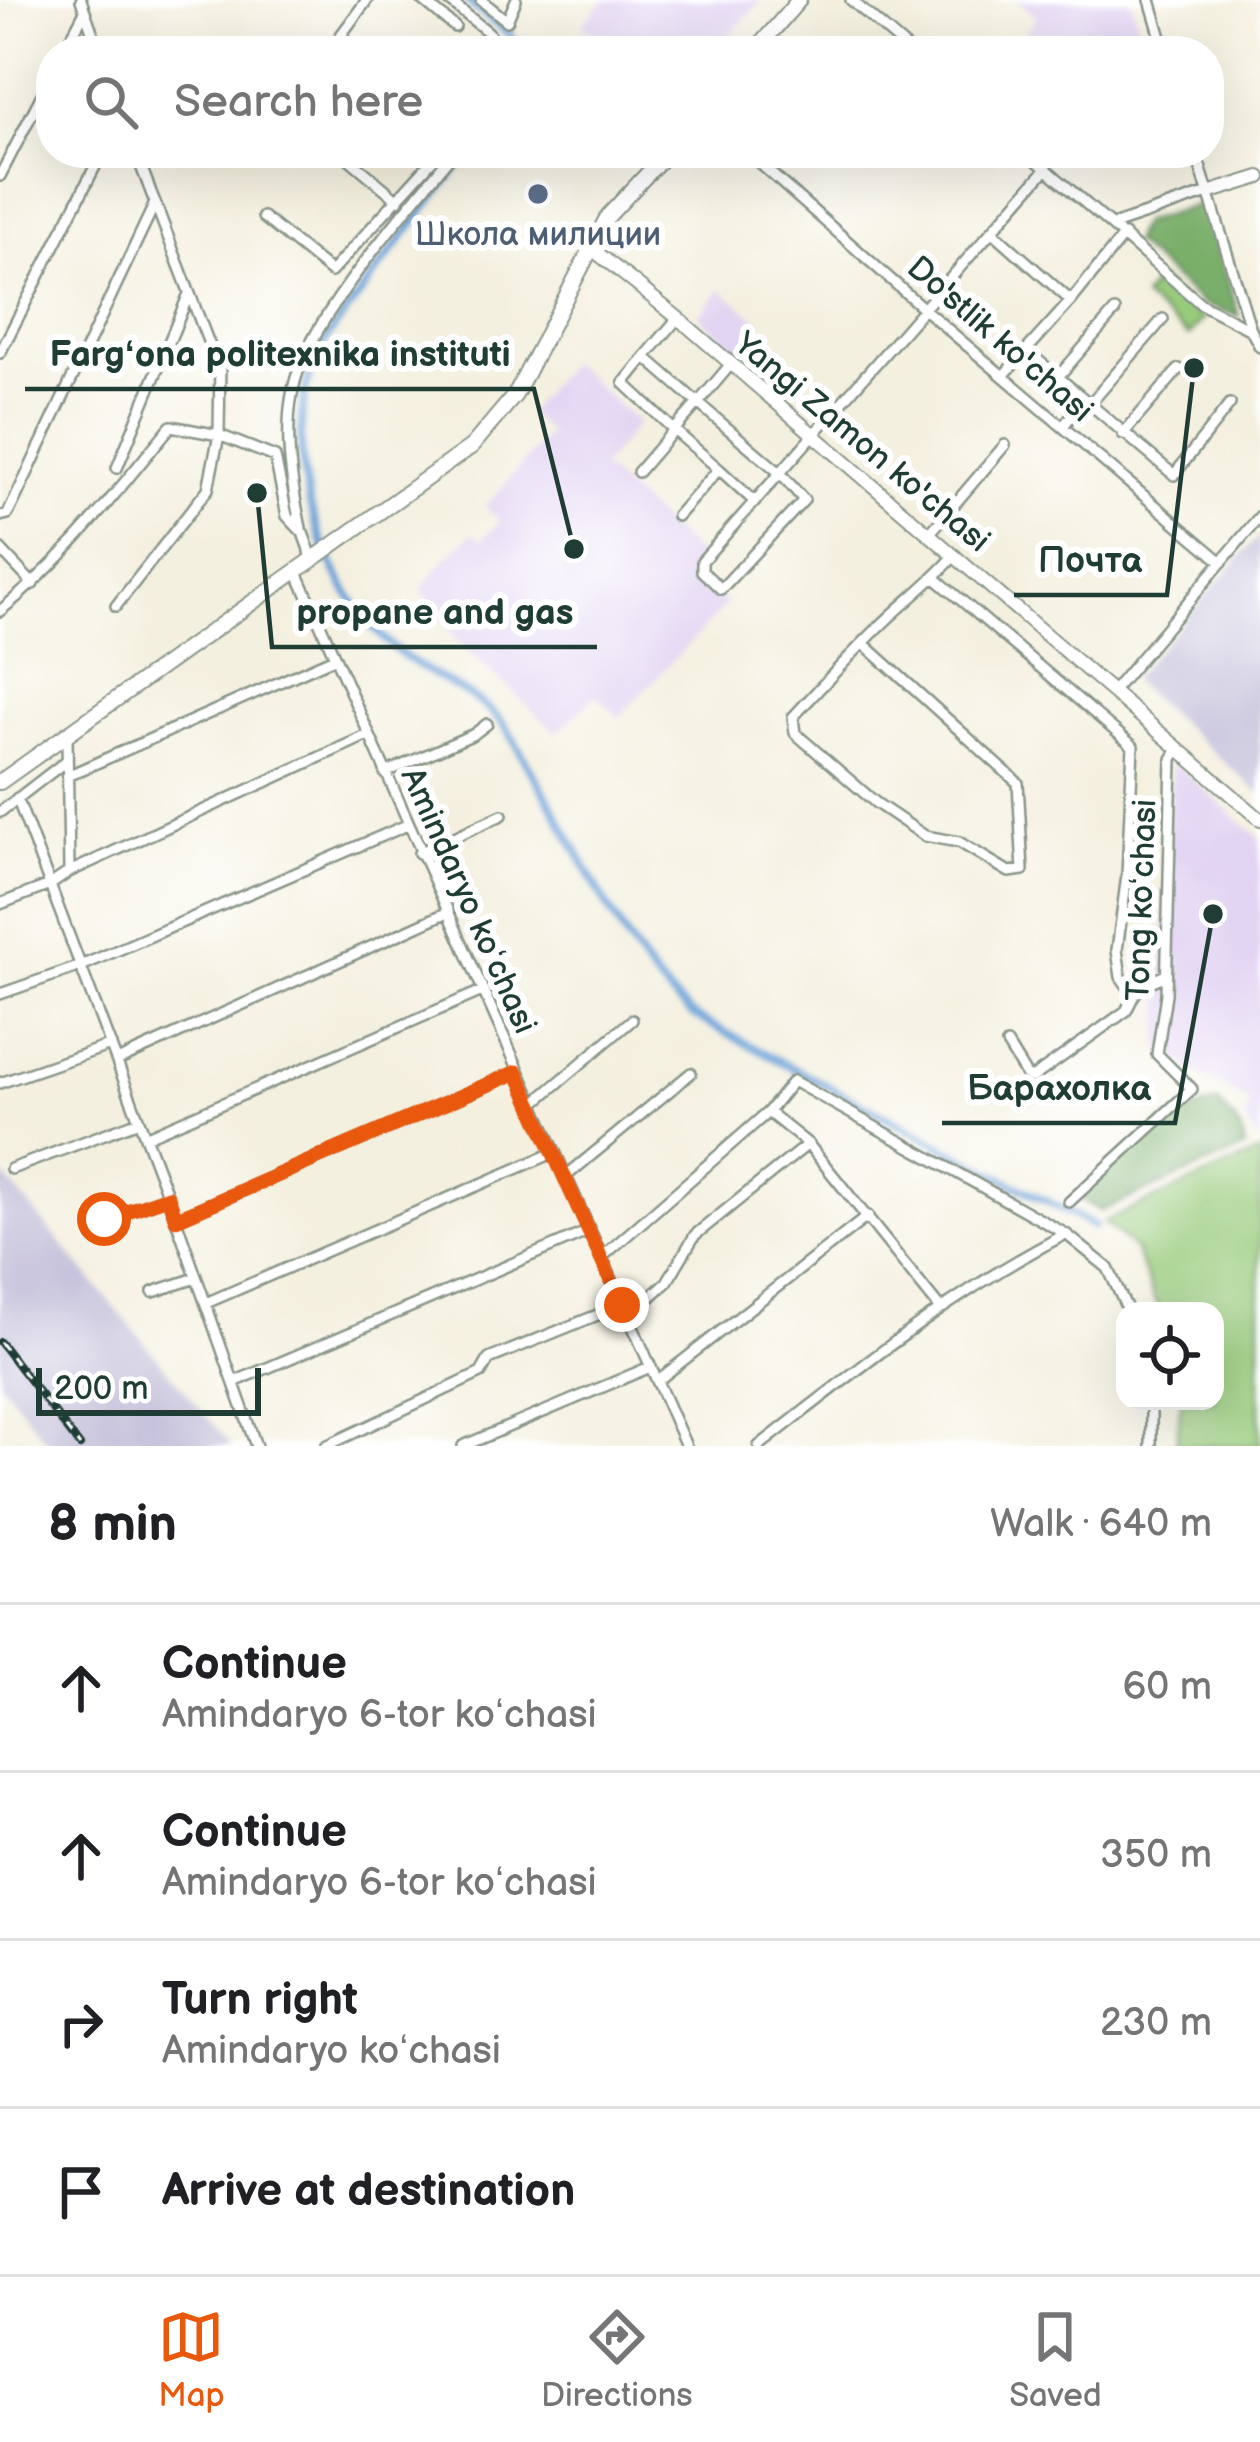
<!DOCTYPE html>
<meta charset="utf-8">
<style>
body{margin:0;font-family:"Balsamiq Sans",sans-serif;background:#f6f6f6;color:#202124}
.controls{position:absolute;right:36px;bottom:36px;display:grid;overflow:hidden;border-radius:24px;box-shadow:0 12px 48px #0002}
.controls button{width:108px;height:108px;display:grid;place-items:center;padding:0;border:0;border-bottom:3px solid #e0e0e0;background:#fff;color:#202124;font:60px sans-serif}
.scale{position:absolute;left:36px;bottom:30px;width:225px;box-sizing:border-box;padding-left:12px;border:6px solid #1f3d34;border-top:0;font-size:33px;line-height:42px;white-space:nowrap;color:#1f3d34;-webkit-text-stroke:9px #fff;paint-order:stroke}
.stop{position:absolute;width:36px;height:36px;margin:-27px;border:9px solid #ea580c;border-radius:50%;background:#fff}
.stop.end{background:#ea580c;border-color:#fff;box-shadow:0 3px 12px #0008}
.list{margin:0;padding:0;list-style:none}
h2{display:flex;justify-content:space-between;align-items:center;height:156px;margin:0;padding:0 48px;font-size:51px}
h2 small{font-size:39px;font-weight:400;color:#757577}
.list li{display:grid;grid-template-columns:78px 1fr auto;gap:36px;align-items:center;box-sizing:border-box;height:168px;padding:0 48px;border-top:3px solid #e0e0e0}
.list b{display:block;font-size:45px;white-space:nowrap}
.list p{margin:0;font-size:39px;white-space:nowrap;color:#757577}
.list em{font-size:39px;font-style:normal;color:#757577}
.icon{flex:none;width:66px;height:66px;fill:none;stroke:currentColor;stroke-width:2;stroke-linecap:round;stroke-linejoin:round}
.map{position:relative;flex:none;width:1260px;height:1446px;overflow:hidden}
.search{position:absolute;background:#fff;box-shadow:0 12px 48px #0002;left:36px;right:36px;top:36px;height:132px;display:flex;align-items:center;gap:30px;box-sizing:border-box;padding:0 42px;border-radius:48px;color:#757577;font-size:45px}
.sheet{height:828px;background:#fff}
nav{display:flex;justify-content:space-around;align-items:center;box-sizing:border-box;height:168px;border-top:3px solid #e0e0e0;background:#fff;font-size:33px;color:#757577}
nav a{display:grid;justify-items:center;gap:6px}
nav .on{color:#ea580c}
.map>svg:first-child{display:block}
</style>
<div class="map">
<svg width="1260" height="1446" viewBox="0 0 1260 1446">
<rect width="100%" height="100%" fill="#fff"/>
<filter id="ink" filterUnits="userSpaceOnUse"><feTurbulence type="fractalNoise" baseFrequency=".00833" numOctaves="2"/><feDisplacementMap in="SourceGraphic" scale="24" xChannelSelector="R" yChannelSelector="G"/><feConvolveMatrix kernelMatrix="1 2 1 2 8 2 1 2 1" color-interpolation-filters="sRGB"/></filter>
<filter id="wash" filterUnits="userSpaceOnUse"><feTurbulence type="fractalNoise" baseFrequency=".004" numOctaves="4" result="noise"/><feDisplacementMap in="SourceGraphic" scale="48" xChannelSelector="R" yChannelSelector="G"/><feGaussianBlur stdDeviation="2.7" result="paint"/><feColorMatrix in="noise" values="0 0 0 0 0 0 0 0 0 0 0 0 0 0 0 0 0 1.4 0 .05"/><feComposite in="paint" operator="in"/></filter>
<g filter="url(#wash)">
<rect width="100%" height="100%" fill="#f4f0df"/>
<!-- built -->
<path fill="#e2d4f3" d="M604,0H761L716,51H595L603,40L582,25Z
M1017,0H1131L1140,30L1075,51L1053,45L1044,51L1025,33L1037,17Z
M720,289L761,322L740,351L699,317Z
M569,361L638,423L601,467L706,561L696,575L727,604L619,717L596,695L557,733L455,639L421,589L446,558L473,533L482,540L500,521L485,507L549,433L527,413Z
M1172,761L1260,839V1142L1244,1120L1249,1102L1159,1051Z"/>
<!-- industrial -->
<path fill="#c5c0da" d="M1260,535V794L1131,680Z
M0,1171L225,1438L232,1446H50L0,1381Z"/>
<!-- green -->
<path fill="#99cb7b" stroke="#5c8458" stroke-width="3" d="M1157,279L1203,319L1189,336L1143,298Z
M1260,1152V1446H1176L1181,1401H1215V1311H1159L1135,1250L1104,1222Z"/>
<!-- forest -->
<path fill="#7aaf6b" stroke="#4c7650" stroke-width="3" d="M1204,203L1239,316L1202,304L1132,242L1141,223Z
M1218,1102L1241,1129L1245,1148L1101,1211L1077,1197L1164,1121Z"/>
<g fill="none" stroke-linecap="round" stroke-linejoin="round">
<!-- canal -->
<path stroke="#68a1d7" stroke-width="8" d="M466,0L510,35L520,51
M470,153C430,200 394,248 358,297C345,316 325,336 316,357C278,448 316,567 381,636C413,671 467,686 500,720C513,735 523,758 534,775C582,851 624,962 694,1016L1094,1226"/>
</g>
</g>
<g filter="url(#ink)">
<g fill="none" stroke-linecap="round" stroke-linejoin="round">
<!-- street casing -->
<g stroke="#8a968a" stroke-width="14">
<path id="street" d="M81,0L99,51
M422,0L455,27
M448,0L488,32L500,51
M481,0L507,21L516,0
M851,0L910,51
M1150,0L1165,51
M64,51L85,11
M358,51L341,35L367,0
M342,153L398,200
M748,153L924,309L1222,562
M1028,153L1201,304L1251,330
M1196,153L1251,330L1260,347
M0,176L51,77
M263,217L331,272L439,153
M1113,225L1208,193
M992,231L1071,301L1003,376
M1071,301L1124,235
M1026,350L1174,475L1230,404
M0,353L102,153
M645,357L678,318
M1058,377L1115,311
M1089,405L1163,319
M1063,427L1083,399
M1123,434L1179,369
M117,468L188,296
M719,469L755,502
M638,472L674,430L624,383L645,357L698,403L731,364
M0,516L8,514L155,203
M677,516L719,469L674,430L698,403L780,473L702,561V571L721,589L804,500L780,473L1047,168
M301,528C290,477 280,414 301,364C329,297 406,211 453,153
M930,533L1005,445
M0,549L33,584
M297,572L686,1446
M935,578L1133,746L1127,875L1117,950L1121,977L1134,995L1126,1011L1032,1078L1026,1075L1007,1044
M116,606L208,489L219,435L220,360L211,349L136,153
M0,611C68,557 116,492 171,426L219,435L275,457L287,516L303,533L313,560
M863,643L1018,783L1023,870L1009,872L959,842L925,836L876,803L795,733L793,717C821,687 849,656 879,627C904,602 932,582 955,555
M1114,690L1260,516
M67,736L69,872
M385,773L474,734L487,724
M67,776L334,658
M17,798L168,1197L256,1446
M0,812L66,761
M419,853L502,815
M0,904L50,885L69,872L368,735
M0,994L81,966L407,825
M1134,995L1143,985L1166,975
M117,1061L446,913
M0,1083L111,1045
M532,1105L632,1020
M145,1137L482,991
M11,1169L139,1121
M565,1177L691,1073
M1069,1202L1192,1089L1157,1054L1166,994L1172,759L1178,749
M104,1219L168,1197
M176,1219L517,1072
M601,1258L768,1112
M153,1292L196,1278
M206,1303L553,1153
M939,1307L808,1144L768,1112L793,1081L1066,1234L1108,1268L1128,1311
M628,1317L667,1282L695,1235L808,1144
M657,1381L868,1216
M234,1382L589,1231
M326,1446L481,1373L489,1359L622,1305
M463,1446L650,1367
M759,1446C858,1369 954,1291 1066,1234
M1151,1446V1401"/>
</g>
<!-- secondary casing -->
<g stroke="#8a968a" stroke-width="16">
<path id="secondary" d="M1208,193L1260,177
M591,248L678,318L1260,819"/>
</g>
<!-- primary casing -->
<g stroke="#8a968a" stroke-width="18">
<path id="primary" d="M755,51L799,0
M0,782L472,446L515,395L608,216L667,153"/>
</g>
<!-- street -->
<use href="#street" stroke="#fff" stroke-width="9"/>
<!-- secondary -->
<use href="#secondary" stroke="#fff" stroke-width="12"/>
<!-- primary -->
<use href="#primary" stroke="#fff" stroke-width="14"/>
<!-- rail casing -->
<g stroke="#1f3d34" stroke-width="8">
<path id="rail" d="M0,1342L80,1446"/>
</g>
<!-- rail -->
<use href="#rail" stroke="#fff" stroke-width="3" stroke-dasharray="9" stroke-linecap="butt"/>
</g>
</g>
<g fill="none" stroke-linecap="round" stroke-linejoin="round" filter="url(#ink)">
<!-- route -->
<path stroke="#ea580c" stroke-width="15" d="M104,1219L168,1197L176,1219L517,1072L622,1305"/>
</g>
<!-- markers -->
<circle fill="#5c6f8a" stroke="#fff" stroke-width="4.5" cx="538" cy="194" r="12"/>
<g text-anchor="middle" stroke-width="12" stroke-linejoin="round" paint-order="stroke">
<!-- service labels -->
<g font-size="33" fill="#4e5e75" stroke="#fff">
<text x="538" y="245">Школа милиции</text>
</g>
<!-- street labels -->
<g font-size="33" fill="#1f3d34" stroke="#fff">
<text transform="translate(1001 338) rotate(41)" y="12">Do'stlik ko'chasi</text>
<text transform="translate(863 441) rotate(40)" y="12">Yangi Zamon ko'chasi</text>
<text transform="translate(470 900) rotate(66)" y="12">Amindaryo koʻchasi</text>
<text transform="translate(1140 900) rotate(-88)" y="12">Tong koʻchasi</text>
</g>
</g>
<!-- callouts -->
<path fill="none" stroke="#1f3d34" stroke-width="4.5" d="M574 549L534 389H25M1194 368L1167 595H1014M257 493L272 647H597M1213 914L1175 1123H942"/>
<g fill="#1f3d34" stroke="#fff" stroke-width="4.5">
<circle cx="574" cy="549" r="12"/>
<circle cx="1194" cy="368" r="12"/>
<circle cx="257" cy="493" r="12"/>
<circle cx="1213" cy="914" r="12"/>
</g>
<g font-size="36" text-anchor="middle" font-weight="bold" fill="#1f3d34" stroke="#fff" stroke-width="12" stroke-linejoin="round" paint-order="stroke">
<text x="280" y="366">Fargʻona politexnika instituti</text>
<text x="1090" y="572">Почта</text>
<text x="435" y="624">propane and gas</text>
<text x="1059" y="1100">Барахолка</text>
</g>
</svg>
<div class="controls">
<button><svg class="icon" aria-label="locate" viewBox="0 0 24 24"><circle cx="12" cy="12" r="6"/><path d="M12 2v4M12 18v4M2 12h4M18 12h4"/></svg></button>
</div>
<div class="scale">200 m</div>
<div class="stop" style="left:104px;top:1219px"></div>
<div class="stop end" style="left:622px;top:1305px"></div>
<div class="search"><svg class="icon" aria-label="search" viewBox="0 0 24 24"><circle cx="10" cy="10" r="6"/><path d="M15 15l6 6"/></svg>Search here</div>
</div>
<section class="sheet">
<h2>8 min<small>Walk · 640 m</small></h2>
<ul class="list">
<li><svg class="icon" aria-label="ahead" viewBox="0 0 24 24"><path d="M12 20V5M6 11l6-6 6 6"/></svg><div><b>Continue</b><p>Amindaryo 6-tor koʻchasi</p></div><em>60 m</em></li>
<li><svg class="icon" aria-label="ahead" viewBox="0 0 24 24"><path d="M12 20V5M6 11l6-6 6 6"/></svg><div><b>Continue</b><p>Amindaryo 6-tor koʻchasi</p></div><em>350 m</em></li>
<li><svg class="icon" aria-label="right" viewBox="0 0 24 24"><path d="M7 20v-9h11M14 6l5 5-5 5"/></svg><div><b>Turn right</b><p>Amindaryo koʻchasi</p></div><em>230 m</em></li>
<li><svg class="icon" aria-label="arrive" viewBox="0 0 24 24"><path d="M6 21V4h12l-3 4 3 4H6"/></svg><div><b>Arrive at destination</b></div></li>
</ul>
</section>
<nav>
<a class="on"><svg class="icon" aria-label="map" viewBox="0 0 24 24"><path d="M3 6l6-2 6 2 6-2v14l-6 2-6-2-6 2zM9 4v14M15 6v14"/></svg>Map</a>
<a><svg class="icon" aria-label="directions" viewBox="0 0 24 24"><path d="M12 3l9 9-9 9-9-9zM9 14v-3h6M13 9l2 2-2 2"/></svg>Directions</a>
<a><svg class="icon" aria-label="saved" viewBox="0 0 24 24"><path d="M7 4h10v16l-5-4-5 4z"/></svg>Saved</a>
</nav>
